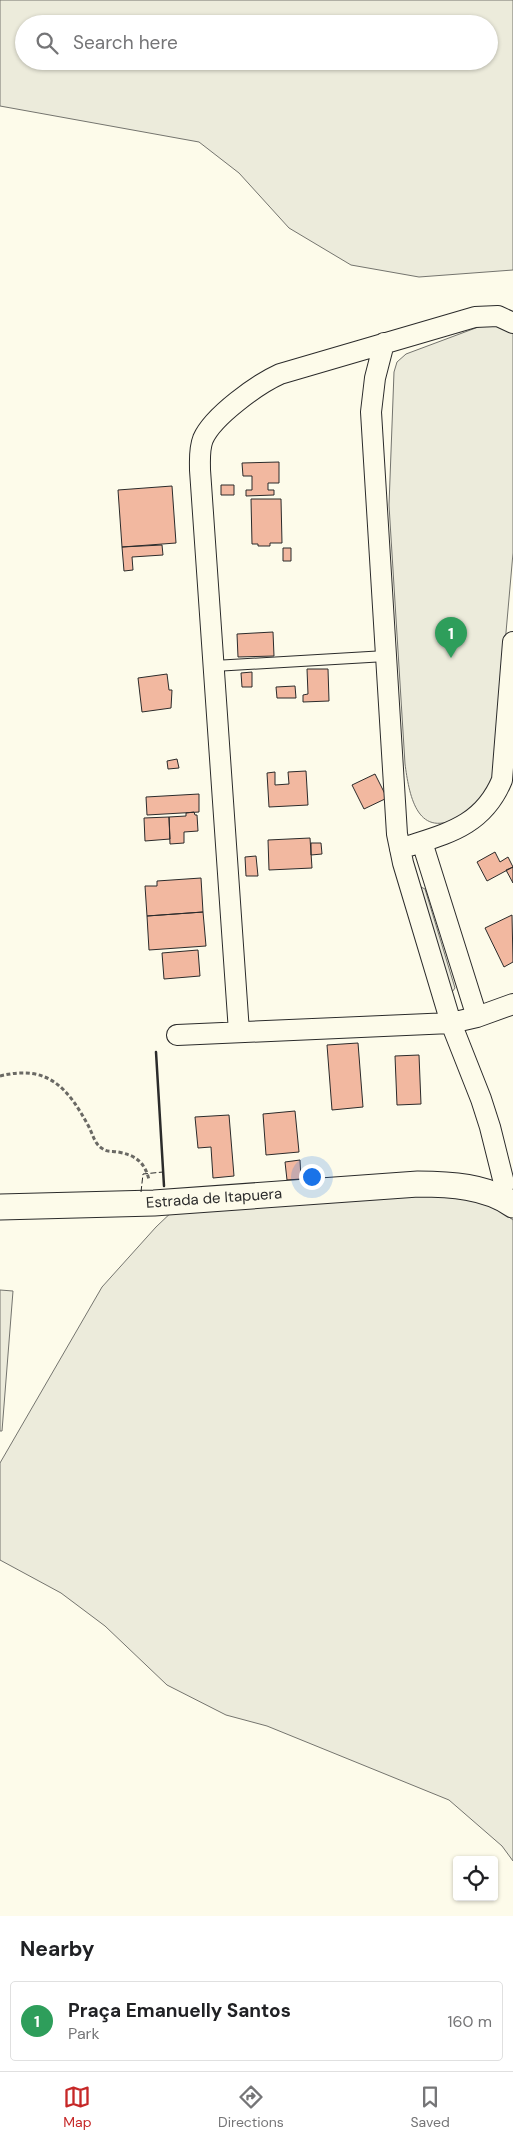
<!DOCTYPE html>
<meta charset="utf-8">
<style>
body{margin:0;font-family:"DM Sans",sans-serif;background:#f6f6f6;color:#202124}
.controls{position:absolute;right:15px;bottom:15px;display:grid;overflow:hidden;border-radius:5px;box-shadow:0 1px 4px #0004}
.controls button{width:45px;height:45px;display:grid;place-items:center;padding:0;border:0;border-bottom:1px solid #e0e0e0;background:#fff;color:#202124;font:25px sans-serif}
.you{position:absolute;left:311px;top:1176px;width:18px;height:18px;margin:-12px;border:4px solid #fff;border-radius:50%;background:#1a73e8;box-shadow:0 0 0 8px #1a73e833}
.badge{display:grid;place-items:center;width:32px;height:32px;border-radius:50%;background:#c62828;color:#fff;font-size:16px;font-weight:700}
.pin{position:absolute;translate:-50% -41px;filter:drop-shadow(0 1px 2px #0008)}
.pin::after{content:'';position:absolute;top:26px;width:18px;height:15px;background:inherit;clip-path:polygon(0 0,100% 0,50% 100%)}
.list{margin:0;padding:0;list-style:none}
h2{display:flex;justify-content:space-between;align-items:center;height:65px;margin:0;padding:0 20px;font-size:21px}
h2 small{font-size:16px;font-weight:400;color:#757577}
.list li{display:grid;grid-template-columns:32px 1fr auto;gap:15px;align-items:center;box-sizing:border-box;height:80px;margin:0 10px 10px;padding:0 10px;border:1px solid #e0e0e0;border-radius:5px}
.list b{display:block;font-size:19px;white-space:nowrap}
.list p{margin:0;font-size:16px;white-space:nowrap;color:#757577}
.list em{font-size:16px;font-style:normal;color:#757577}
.icon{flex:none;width:28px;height:28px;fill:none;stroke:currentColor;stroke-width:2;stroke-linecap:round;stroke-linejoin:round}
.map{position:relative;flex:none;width:513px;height:1916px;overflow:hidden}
.search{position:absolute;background:#fff;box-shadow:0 1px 4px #0004;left:15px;right:15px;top:15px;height:55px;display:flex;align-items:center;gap:12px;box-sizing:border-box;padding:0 18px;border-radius:28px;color:#757577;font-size:19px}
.sheet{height:155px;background:#fff}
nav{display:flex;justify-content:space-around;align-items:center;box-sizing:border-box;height:70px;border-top:1px solid #e0e0e0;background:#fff;font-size:14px;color:#757577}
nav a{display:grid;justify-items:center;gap:2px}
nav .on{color:#c62828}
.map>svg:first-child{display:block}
</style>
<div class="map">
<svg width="513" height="1916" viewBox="0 0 513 1916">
<rect width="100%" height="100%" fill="#fdfbea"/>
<!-- green -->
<path fill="#ecebdb" stroke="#74746e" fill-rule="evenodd" d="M0,0H513V270L419,277L351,265L289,228L239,173L199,142L0,106ZM24,24H489V61H24Z
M491,325L500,327L513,333V553L493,780C488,788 484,801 477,807C472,812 463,815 457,818C416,839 409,793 405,764L389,505L394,372L397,362L406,354L481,326Z
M421,887L425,889L455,988L452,992L450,991L420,889Z
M431,1194C462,1199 487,1199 513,1220V1861L502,1846L449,1800L267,1726L226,1715L167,1685L105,1626L61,1593L0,1560V1463L102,1287L156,1227L177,1207Z
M0,1290L13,1291L2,1431H0Z"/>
<!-- building -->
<path fill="#f2b8a0" stroke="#2b2b2b" d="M279,462V483H268V490H274V495L246,496V490H252V476H243L242,463Z
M221,485H234V495H221Z
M172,486L176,543L122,547L118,490Z
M251,499H281L282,543H270V546H258V544H252Z
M162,545L163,555L132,557L133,570L124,571L122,547Z
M283,548H291V561H283Z
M273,632L274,656L238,657L237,634Z
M307,669H328L329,701L303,702V695L308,694Z
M252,672V687H242L241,673Z
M167,674L169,690H172L171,708L142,712L138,678Z
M295,686L296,698H277L276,687Z
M177,759L179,768L168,769L167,761Z
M306,771L308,805L269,807L267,773L275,772V785L289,784L288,772Z
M375,774L387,798L364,809L352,785Z
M199,794V812L147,815L146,797Z
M194,812L195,815H197L198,831L184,832V843L170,844L169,817L186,816V813Z
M169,817L170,839L145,841L144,818Z
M310,838L312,868L269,870L268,840Z
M311,843H321L322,854L311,855Z
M495,852L500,862L508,857L513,867L487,881L477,862Z
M256,856L258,876H246L245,857Z
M513,867V883L506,870Z
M201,878L203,912L147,916L145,886H157V881Z
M203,912L206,946L149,950L147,916Z
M512,915L513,962L504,967L485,928Z
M198,950L200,976L164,979L162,953Z
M358,1043L363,1107L332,1110L327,1045Z
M419,1055L421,1104L397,1105L395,1056Z
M295,1111L299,1152L266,1155L263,1114Z
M229,1115L234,1176L213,1178L211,1147L198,1148L195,1117Z
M300,1160L301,1179L287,1180L285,1162Z"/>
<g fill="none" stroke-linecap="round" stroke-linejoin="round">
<!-- service casing -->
<g stroke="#2b2b2b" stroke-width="12">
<path id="service" d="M214,666L386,656"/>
</g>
<!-- minor casing -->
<g stroke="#2b2b2b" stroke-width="22">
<path id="minor" d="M384,343L375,378L371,412L397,834L403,863L451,1023L481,1099L490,1127L504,1183L500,1197
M422,842L477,1017
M400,849C444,834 482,828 502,780L513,642
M239,1032L200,470C200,460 199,449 203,439C213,416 258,384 280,374L475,317L498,316L513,323
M177,1035L451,1023L477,1017L513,1004"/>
</g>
<!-- tertiary casing -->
<g stroke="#2b2b2b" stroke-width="27">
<path id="tertiary" d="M0,1207L154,1203L418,1184C449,1184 487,1186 513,1205"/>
</g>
<!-- path -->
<path stroke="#6a6964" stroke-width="3" stroke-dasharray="4 2.5" stroke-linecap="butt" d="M0,1076C48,1064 68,1088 89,1127C93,1135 95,1145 103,1149C107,1152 113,1151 118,1152C135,1155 145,1162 149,1180"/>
<!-- service -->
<use href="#service" stroke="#fdfbea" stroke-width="10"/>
<!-- minor -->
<use href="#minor" stroke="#fdfbea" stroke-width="20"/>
<!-- tertiary -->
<use href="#tertiary" stroke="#fdfbea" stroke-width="25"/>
<!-- fence -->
<path stroke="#2b2b2b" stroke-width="1" stroke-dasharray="6 2.5" stroke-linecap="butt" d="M141,1192L143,1174L163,1172"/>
<!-- wall -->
<path stroke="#2b2b2b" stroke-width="2.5" d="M156,1052L164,1186"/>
</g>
<g text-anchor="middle" stroke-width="4" stroke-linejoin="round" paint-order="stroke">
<!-- street labels -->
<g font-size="15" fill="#2b2b2b" stroke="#fdfbea">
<text transform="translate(214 1198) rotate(-4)" y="5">Estrada de Itapuera</text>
</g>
</g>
</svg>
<div class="controls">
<button><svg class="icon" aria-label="locate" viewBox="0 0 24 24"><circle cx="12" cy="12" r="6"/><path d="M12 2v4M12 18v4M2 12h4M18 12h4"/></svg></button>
</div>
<div class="you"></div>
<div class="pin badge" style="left:451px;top:658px;background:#2e9e5b">1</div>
<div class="search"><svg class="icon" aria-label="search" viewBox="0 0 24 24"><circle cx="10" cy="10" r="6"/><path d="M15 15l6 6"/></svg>Search here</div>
</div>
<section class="sheet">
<h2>Nearby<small></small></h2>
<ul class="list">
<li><span class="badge" style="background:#2e9e5b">1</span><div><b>Praça Emanuelly Santos</b><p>Park</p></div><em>160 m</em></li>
</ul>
</section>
<nav>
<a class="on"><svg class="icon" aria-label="map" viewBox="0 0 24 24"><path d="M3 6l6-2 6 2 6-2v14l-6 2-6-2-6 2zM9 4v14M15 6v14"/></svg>Map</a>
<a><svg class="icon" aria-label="directions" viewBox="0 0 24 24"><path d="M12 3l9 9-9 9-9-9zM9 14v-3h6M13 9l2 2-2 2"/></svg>Directions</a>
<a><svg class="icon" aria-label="saved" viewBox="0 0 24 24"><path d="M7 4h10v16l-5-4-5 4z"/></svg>Saved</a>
</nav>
